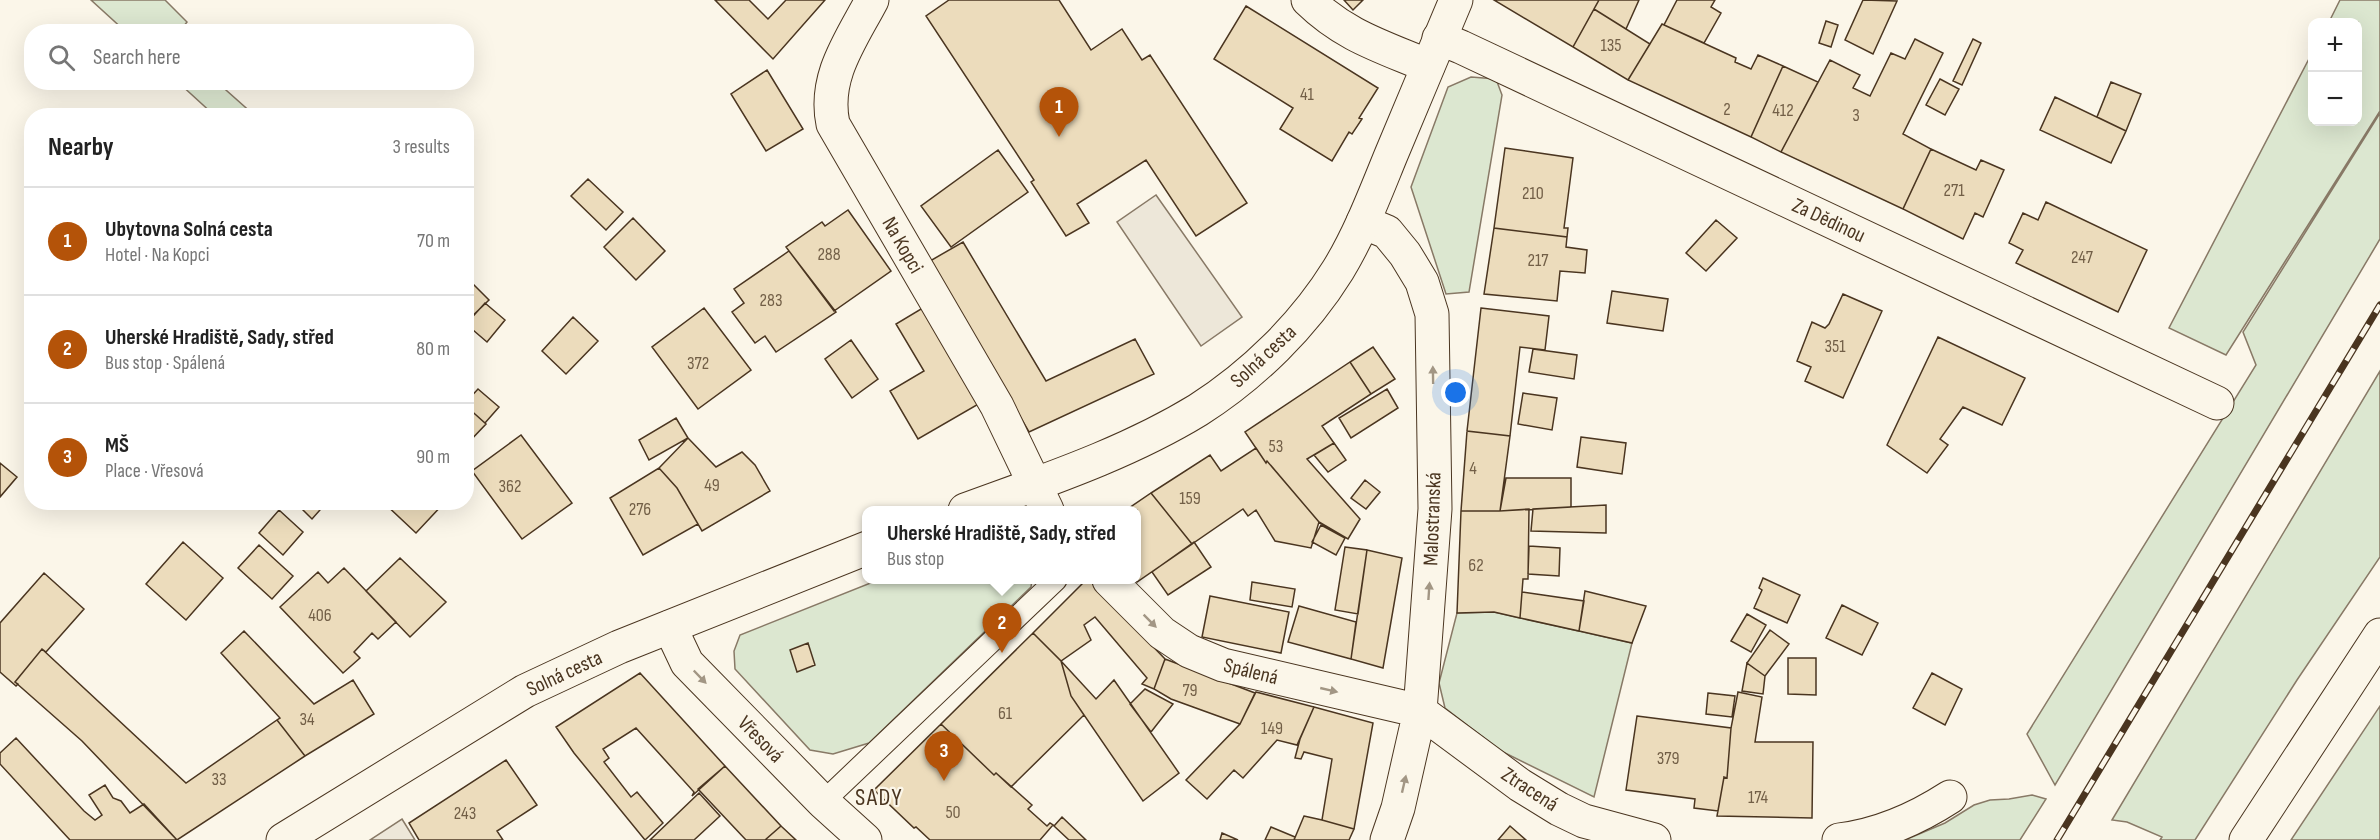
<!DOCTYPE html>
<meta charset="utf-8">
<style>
body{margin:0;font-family:"Sofia Sans Condensed",sans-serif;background:#f2f2f2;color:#222}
.controls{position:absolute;right:18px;top:18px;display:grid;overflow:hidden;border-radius:12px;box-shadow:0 6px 24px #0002}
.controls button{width:54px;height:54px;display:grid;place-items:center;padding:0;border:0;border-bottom:2px solid #e0e0e0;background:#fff;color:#222;font:30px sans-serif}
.you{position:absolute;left:1456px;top:393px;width:21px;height:21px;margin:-15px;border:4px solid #fff;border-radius:50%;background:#1a73e8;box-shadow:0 0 0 9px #1a73e833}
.badge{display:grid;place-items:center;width:39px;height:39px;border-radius:50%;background:#b45309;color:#fff;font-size:20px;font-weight:700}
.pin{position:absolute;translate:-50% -50px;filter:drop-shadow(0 2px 3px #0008)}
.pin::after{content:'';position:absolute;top:32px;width:21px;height:18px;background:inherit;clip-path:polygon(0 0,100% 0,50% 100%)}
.popup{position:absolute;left:862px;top:506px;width:279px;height:78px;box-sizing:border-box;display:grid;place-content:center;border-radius:12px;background:#fff;filter:drop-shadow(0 2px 4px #0005);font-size:20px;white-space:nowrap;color:#767676}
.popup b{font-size:22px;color:#222}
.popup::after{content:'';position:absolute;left:50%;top:100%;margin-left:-12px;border:12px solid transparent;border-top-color:#fff}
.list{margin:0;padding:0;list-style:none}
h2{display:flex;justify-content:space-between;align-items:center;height:78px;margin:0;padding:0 24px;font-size:26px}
h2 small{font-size:20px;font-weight:400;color:#767676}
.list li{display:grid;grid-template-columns:39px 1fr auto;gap:18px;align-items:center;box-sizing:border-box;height:108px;padding:0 24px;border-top:2px solid #e0e0e0}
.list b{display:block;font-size:22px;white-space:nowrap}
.list p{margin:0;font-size:20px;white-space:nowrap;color:#767676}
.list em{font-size:20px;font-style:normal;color:#767676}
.icon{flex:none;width:33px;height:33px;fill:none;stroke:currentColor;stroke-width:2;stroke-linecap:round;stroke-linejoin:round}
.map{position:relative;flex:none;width:2380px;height:840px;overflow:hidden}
.search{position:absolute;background:#fff;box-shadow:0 6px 24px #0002;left:24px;top:24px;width:450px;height:66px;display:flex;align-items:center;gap:15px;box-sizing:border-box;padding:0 21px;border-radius:24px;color:#767676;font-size:22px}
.panel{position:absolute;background:#fff;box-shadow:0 6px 24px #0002;left:24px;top:108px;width:450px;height:402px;border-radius:24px}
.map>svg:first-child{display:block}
</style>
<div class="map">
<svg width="2380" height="840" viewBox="0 0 2380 840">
<rect width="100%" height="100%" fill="#fbf6e9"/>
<!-- green -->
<path fill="#dce7d0" stroke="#887966" stroke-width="1.5" d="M91,0H165L187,22L180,31H125Z
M2340,0H2380V111L2226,355L2169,328L2312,53V122H2358V22H2329Z
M1471,77L1496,79L1502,95L1469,292L1446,294L1411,187L1448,87Z
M179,83H218L254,115H214Z
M2380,113V239L2055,785L2027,734L2256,365L2243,332Z
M2380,371V557L2297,680L2195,840H2160L2162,837L2127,822L2112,820Z
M878,580H1032L1031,587L869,743L833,754L810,750L735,669L734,651L740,635Z
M1494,612L1632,643L1594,797L1501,751L1445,708L1439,683L1457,613Z
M2380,706V840H2291Z
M2032,795L2046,799L2020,840H1905L1945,823L1974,805L1990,800L2009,799Z"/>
<!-- parking -->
<path fill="#ede7d9" stroke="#887966" stroke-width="1.5" d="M1156,195L1242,317L1201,346L1117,222Z
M402,819L415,840H370Z"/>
<!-- building -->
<path fill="#ecdcbc" stroke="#4a3520" stroke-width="1.5" d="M715,0H749L768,19L786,0H825L773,59Z
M949,0H1059L1091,50L1122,29L1142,60L1150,55L1247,203L1196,236L1146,160L1077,204L1089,223L1066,236L1031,182L1034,180L926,16Z
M1344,0H1363L1353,10Z
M1494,0H1599L1573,47Z
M1599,0H1639L1626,29L1594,9Z
M1677,0H1715L1711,7L1721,13L1704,43L1664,25Z
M1863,0L1897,1L1873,54L1845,40Z
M1246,6L1378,88L1359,118L1362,119L1352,134L1349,132L1332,161L1280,129L1293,108L1214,59Z
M1594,9L1650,44L1628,80L1573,47Z
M1826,21L1838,25L1831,47L1819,43Z
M1662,24L1736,58L1735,62L1751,69L1758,55L1783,66L1751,137L1628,80Z
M1915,39L1943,53L1903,134L1931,149L1903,209L1781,152L1830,60L1860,75L1853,88L1870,96L1891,53L1905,59Z
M1973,39L1981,43L1962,85L1953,81Z
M1783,66L1818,82L1781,152L1751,137Z
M767,70L803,129L766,151L731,94Z
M1940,79L1959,89L1945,115L1926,105Z
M2111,82L2141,94L2126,131L2097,117Z
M2055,97L2126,131L2111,163L2040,130Z
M1505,148L1573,158L1564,228H1568L1567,237L1494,228Z
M1931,149L1976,170L1981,160L2004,170L1983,217L1975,213L1963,239L1903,209Z
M998,150L1028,192L951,247L921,206Z
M588,179L623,212L606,230L571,196Z
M2046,202L2147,250L2118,312L2016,263L2023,250L2009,243L2023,213L2038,220Z
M848,210L891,271L834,311L786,247L822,222L825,226Z
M633,218L665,251L636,280L604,247Z
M1716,220L1737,238L1706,271L1686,253Z
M1494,228L1567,237L1566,247L1587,250L1585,273L1560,271L1557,301L1484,294Z
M963,242L1046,381L1135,339L1154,374L1029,432L930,261Z
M789,251L836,312L776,352L765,336L755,343L732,312L744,303L734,289Z
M466,277L489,300L466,322Z
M1612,291L1668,299L1663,331L1607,323Z
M1843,294L1882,311L1843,398L1805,381L1811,367L1797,361L1812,322L1825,328L1829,324Z
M485,303L505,320L487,342L466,324Z
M926,306L982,402L918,439L890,391L924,371L896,324Z
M704,308L751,370L698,409L652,347Z
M1481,308L1549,316L1545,350L1520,347L1510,436L1467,431Z
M573,317L598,341L566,374L542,351Z
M1938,337L2025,378L2002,425L1963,407L1940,439L1948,445L1927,473L1887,445Z
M851,340L878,379L852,398L825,359Z
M1373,347L1395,379L1371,394L1350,362Z
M1533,349L1577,355L1574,379L1529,372Z
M1350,362L1371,394L1322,426L1334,443L1307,459L1360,519L1348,539L1319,522L1267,461L1266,463L1245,432Z
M478,389L499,407L485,423L466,406V402Z
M1387,389L1398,408L1351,438L1339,418Z
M1523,393L1557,398L1552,430L1518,424Z
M466,406L486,424L466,445Z
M676,418L688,438L649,460L639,440Z
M1467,431L1510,436L1500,511H1461Z
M521,435L572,503L522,539L472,471Z
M1581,437L1626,443L1622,474L1577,467Z
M688,438L716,467L742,452L755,465L770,491L702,531L677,488L659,468Z
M1334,443L1346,460L1328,472L1314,455Z
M1256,448L1266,463L1267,461L1319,522L1311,548L1275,541L1256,510L1248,516L1243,509L1192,544L1151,493L1210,455L1221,471Z
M0,463L17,477L0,497Z
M659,468L677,488L698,524L643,555L610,498Z
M1506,478H1571V507L1500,511Z
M1365,480L1380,492L1366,509L1351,498Z
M1151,493L1192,544L1137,582L1135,580L1137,510H1126Z
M295,502H327L312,519Z
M383,502H445L416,533Z
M1606,505V533L1531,531L1533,509Z
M1529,509L1528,579H1523L1520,618L1494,612L1457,613L1461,511H1500Z
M279,510L303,532L283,555L259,533Z
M1321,525L1345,538L1336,555L1312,542Z
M183,542L223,578L186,620L146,584Z
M1194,542L1211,567L1168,595L1152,572Z
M259,545L293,576L272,599L238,568Z
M1529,546L1560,548L1559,576L1528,574Z
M1345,547L1367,550L1358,614L1335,610Z
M1367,550L1402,558L1383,668L1351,659Z
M400,558L446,602L410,637L366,591Z
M344,568L396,622L378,639L372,633L354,652L360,658L343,673L280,607L318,572L328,583Z
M44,573L84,609L46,652L42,649L15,682L18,684L16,686L0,672V623Z
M1763,578L1800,595L1787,623L1754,608L1762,590L1759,588Z
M1086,580H1089L1165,659L1154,689L1142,684L1147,678L1095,617L1084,625L1091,640L1061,661L1033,633Z
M1252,582L1295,589L1292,607L1250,600Z
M1585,591L1646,606L1632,643L1579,631Z
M1522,592L1584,601L1579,631L1520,618Z
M1210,596L1289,612L1281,653L1202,637Z
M1842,605L1878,623L1862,655L1826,638Z
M1299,606L1356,622L1351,659L1288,642Z
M1747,614L1766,625L1751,652L1731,641Z
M1770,630L1789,644L1765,676L1747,663Z
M244,631L314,704L353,680L374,714L305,756L277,720L280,718L221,653Z
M1033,633L1061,661L1071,696L1084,715L1011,787L996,773L994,775L941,724Z
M808,643L815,665L797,672L790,650Z
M42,649L186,783L277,720L305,756L177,840L82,741L15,682Z
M1788,658H1816V695L1788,694Z
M1165,659L1255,693L1240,724L1171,699L1154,689Z
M1061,661L1096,699L1114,680L1179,773L1143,801L1071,696Z
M1747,663L1765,676L1763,694L1742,691Z
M640,673L725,766L692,796L694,792L636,728L603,749L609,758L604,762L631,797L637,792L663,823L645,840L574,753L556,727Z
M1932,673L1962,689L1945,725L1913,708Z
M1145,689L1173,704L1151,732L1130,704Z
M1256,692L1314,707L1297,745L1277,740L1243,778L1234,770L1207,799L1186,780L1240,724Z
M1738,692L1762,697L1755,742H1813L1812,818L1717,816L1724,777L1727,778L1731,728Z
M1708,693L1735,696L1732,717L1706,714Z
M1314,707L1373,723L1354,829L1322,820L1332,759L1304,752L1301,759L1295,758L1300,739Z
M1637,716L1731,728L1727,778L1724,777L1718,811L1694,808L1695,799L1626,790Z
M941,724L994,775L996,773L1032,805L1028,809L1047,826L1050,823L1053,825L1040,840H930L916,827L914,828L874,790Z
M16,738L84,811L95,820L102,815L89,795L105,785L113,798L121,801L130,813L144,804L177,840H70L0,764V753Z
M506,760L537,805L497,831L503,840H419L409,823Z
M725,766L781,826L765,840H746L698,789Z
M699,793L720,816L694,840H650Z
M1304,816L1322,820L1354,829L1349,840H1294Z
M1062,817L1086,840H1069L1054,826Z
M781,826L796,840H765Z
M1510,826L1526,840H1498Z
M1271,827L1295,837L1294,840H1265Z
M1222,833L1238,840H1220Z"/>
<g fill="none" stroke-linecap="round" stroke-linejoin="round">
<!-- lane casing -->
<g stroke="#4a3520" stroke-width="23">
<path id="lane" d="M823,802L1056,580"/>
</g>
<!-- street casing -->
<g stroke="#4a3520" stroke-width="35">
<path id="street" d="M872,0C851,40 823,77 833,124L997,406L1047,510
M1308,0C1345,36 1381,46 1428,66
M1439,38L1461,47L2217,403
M1363,222L1387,232L1405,254L1422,282L1432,314L1435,509L1420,711L1398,808L1387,840
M1109,580L1162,633L1189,651L1223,665L1420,711L1520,785L1559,809L1584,821L1654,840
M670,627L687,663L823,802L865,840
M1839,840C1880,835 1916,819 1950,797"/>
</g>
<!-- secondary casing -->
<g stroke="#4a3520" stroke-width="35">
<path id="secondary" d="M965,510C1044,481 1126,454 1198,410C1253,375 1304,325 1338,270C1360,234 1375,194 1391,155C1413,103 1434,52 1456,0
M283,840L525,691L619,647L867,548"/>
</g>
<!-- primary casing -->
<g stroke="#4a3520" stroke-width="35">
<path id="primary" d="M2246,840L2380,635"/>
</g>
<!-- lane -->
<use href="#lane" stroke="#fbf6e9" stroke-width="21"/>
<!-- street -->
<use href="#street" stroke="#fbf6e9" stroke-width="33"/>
<!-- secondary -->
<use href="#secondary" stroke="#fbf6e9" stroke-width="33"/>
<!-- primary -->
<use href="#primary" stroke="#fbf6e9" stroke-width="33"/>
<!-- rail casing -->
<g stroke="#4a3520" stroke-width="7">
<path id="rail" d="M2057,840L2380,305"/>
</g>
<!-- rail -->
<use href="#rail" stroke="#fbf6e9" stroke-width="4.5" stroke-dasharray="14" stroke-linecap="butt"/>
</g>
<!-- one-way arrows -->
<defs><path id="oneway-solid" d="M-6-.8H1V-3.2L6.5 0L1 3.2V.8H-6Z" transform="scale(1.5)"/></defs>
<g fill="#a29684">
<use href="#oneway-solid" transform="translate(1433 375) rotate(-91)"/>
<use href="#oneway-solid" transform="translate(1429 591) rotate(-86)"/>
<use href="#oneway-solid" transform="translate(1150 621) rotate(45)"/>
<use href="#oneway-solid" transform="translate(700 677) rotate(46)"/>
<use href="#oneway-solid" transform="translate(1329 690) rotate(13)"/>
<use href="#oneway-solid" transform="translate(1404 784) rotate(-77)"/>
</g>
<g text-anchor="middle" stroke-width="4.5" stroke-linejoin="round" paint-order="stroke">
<!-- number labels -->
<g font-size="18" fill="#725f47">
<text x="1611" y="51">135</text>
<text x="1307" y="100">41</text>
<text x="1727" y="115">2</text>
<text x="1783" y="116">412</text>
<text x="1856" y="121">3</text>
<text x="1954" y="196">271</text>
<text x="1533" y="199">210</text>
<text x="829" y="260">288</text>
<text x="2082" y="263">247</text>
<text x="1538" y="266">217</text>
<text x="771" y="306">283</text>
<text x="1835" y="352">351</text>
<text x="698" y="369">372</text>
<text x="1276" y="452">53</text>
<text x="1473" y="474">4</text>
<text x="712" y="491">49</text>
<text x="510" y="492">362</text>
<text x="1190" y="504">159</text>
<text x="640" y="515">276</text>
<text x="1476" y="571">62</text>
<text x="320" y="621">406</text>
<text x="1190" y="696">79</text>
<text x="1005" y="719">61</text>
<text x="307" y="725">34</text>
<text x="1272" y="734">149</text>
<text x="1668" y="764">379</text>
<text x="219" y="785">33</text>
<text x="1758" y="803">174</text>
<text x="953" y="818">50</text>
<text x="465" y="819">243</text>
</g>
<!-- street labels -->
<g font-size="21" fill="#4a3520" stroke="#fbf6e9">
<text transform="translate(1829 220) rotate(25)" y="7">Za Dědinou</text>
<text transform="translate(903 245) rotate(60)" y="7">Na Kopci</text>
<text transform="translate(1263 356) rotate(-43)" y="7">Solná cesta</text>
<text transform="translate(1432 519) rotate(-88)" y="7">Malostranská</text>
<text transform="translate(1251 671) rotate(14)" y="7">Spálená</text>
<text transform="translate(564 673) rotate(-25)" y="7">Solná cesta</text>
<text transform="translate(761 739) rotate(46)" y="7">Vřesová</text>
<text transform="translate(1530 789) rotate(33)" y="7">Ztracená</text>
</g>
<!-- quarter labels -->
<g font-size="24" letter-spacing="1.5" fill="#4a3520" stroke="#fbf6e9">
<text x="879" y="805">SADY</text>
</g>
</g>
</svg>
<div class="controls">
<button>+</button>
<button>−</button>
</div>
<div class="you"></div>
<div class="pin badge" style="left:1059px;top:137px">1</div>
<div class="pin badge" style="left:1002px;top:653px">2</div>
<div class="popup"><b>Uherské Hradiště, Sady, střed</b>Bus stop</div>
<div class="pin badge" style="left:944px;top:781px">3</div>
<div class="search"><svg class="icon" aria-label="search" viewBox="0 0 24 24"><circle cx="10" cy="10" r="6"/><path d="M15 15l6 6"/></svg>Search here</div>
<section class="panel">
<h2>Nearby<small>3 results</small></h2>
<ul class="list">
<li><span class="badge">1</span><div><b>Ubytovna Solná cesta</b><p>Hotel · Na Kopci</p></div><em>70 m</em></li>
<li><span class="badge">2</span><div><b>Uherské Hradiště, Sady, střed</b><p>Bus stop · Spálená</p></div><em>80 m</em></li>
<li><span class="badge">3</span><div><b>MŠ</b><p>Place · Vřesová</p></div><em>90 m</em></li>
</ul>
</section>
</div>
